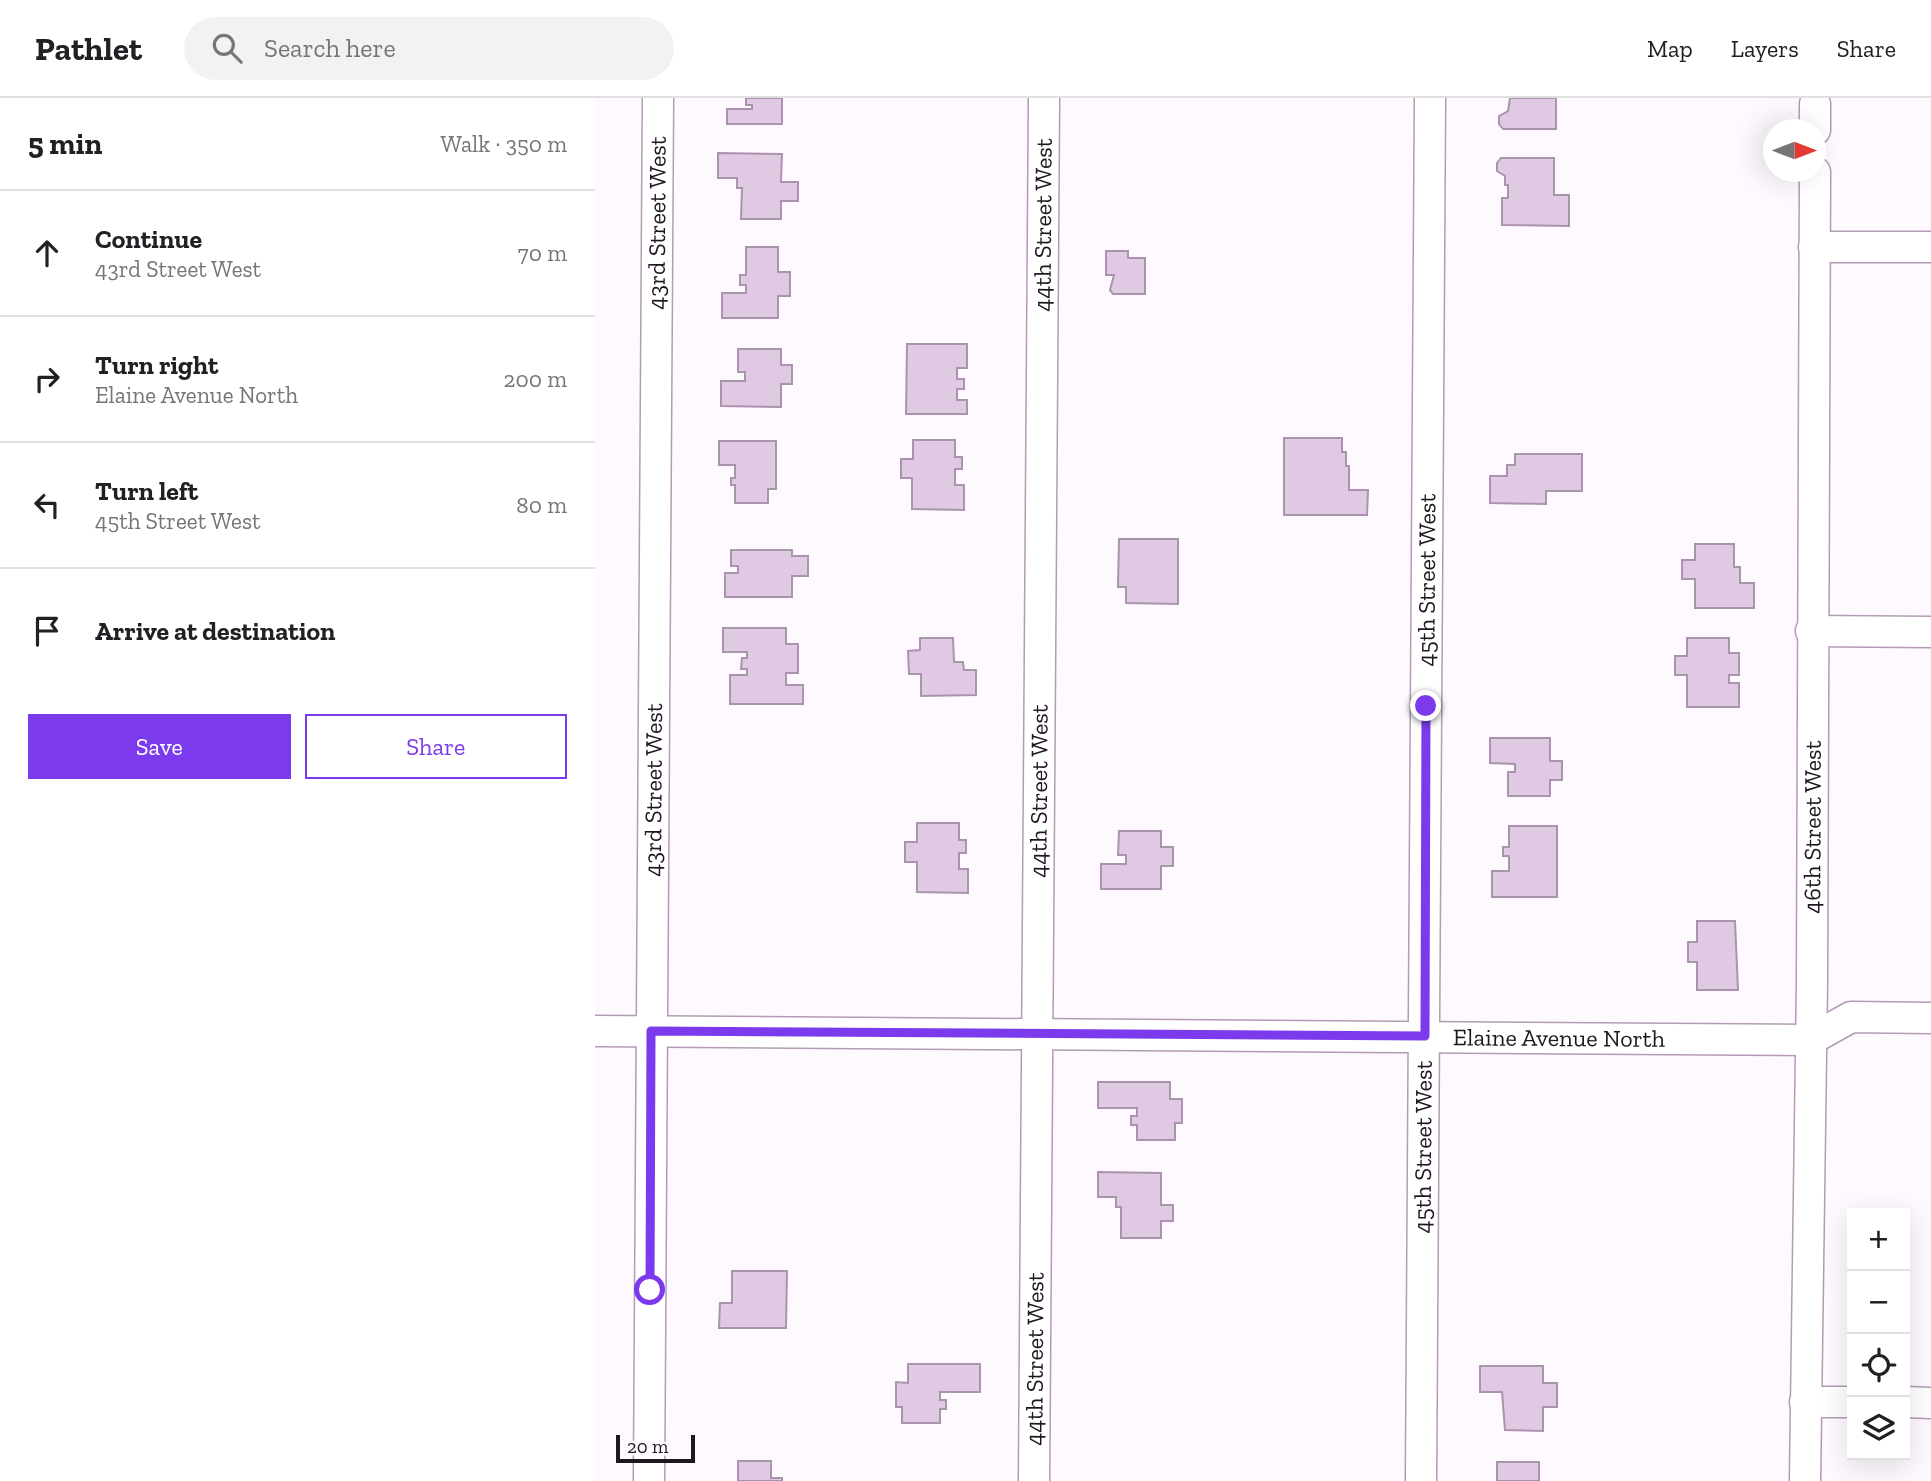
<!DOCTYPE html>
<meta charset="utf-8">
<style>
body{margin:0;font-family:"Zilla Slab",serif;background:#f2f2f2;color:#202124}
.controls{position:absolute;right:21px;bottom:21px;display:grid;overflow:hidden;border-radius:0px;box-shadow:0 7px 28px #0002}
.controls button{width:63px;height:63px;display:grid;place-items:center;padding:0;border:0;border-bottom:2px solid #e0e0e0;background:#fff;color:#202124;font:35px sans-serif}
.compass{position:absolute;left:1168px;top:21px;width:63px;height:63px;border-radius:50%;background:#fff;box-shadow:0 7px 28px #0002;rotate:90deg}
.scale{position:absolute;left:21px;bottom:18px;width:79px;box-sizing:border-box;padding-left:7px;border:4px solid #1f1720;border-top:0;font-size:19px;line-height:24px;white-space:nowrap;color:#1f1720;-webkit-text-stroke:5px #fef9fe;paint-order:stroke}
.stop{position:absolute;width:21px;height:21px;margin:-16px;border:5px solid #7c3aed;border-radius:50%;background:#fff}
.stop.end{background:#7c3aed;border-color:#fff;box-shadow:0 2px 7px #0008}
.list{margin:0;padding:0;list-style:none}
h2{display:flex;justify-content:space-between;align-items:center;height:91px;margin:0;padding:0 28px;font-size:30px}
h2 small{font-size:23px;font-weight:400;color:#757577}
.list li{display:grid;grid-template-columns:46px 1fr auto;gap:21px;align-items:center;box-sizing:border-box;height:126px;padding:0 28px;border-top:2px solid #e0e0e0}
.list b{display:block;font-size:26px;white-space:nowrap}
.list p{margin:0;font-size:23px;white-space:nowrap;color:#757577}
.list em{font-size:23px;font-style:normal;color:#757577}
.actions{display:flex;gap:14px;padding:21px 28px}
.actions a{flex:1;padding:16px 0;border:2px solid #7c3aed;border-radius:0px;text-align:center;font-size:24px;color:#7c3aed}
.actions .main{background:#7c3aed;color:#fff}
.icon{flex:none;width:38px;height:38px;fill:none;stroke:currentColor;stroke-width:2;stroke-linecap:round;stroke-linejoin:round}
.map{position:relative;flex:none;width:1336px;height:1383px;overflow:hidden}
header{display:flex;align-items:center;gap:42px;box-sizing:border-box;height:98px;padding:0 35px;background:#fff;border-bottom:2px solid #e0e0e0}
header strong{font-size:33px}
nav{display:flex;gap:38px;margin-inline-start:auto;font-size:24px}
.search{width:490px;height:63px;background:#f2f2f2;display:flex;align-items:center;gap:18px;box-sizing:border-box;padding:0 24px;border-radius:38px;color:#757577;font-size:26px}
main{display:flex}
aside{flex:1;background:#fff}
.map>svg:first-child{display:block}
</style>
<header>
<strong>Pathlet</strong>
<div class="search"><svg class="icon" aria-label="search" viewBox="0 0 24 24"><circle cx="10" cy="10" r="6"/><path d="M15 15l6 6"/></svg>Search here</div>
<nav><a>Map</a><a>Layers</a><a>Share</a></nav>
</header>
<main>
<aside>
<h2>5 min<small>Walk · 350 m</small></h2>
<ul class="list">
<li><svg class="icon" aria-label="ahead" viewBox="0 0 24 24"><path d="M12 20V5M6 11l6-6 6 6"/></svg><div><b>Continue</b><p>43rd Street West</p></div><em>70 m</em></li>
<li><svg class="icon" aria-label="right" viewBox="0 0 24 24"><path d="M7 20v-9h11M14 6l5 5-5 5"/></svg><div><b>Turn right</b><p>Elaine Avenue North</p></div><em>200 m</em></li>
<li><svg class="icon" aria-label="left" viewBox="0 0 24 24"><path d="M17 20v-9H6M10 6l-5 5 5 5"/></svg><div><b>Turn left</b><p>45th Street West</p></div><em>80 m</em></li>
<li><svg class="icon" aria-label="arrive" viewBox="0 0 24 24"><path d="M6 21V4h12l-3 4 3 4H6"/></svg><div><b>Arrive at destination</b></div></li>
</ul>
<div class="actions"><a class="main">Save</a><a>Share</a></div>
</aside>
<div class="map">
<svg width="1336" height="1383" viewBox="0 0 1336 1383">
<rect width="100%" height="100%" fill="#fef9fe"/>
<!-- building -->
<path fill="#e0c9e2" stroke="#aa93ac" stroke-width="2" d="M151,0H187V26H132V11H157V7H151Z
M915,0H961V31H908L904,26V18L913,13Z
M123,55L187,56L186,84H203V103H186V121H146L147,90H142V80H123Z
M906,60H959V97H974V128L907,127V100H913V87H910V78L902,73V65Z
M151,149H183V174H195V198H183V220H127V195H151V187H145V177H151Z
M511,153H533V160H550V196H518L515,192L519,177H511Z
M312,246H372V270H362V281H369V291H362V302H372V316H311Z
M143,251H186V267H197V286H186V309L126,308V283H150V274H143Z
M689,340H747V354H751V368H754V392H773L772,417H689Z
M318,342H360V359H367V371H360V387H369V412L317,411V380H306V361H318Z
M124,343H181V391H173V405H140V387H136V380H140V367H124Z
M920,356H987V393H951V406L895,405V378H912V367H920Z
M524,441H583V506L531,505V489H523Z
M1100,446H1139V469H1145V485H1159V510H1100V481H1087V462H1100Z
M136,452H197V458H213V478H197V499H130V475H143V468H136Z
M128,530H191V546H203V575H191V587H208V606H135V577H152V571H146L147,560H152V554H128Z
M325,540H358L359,564H368L369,572H381V597L326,598V576H314L313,553L325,552Z
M1092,540H1134V555H1144V577H1134V585H1144V609H1092V577H1080V558H1092Z
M895,640H955V663H967V682H955V698H913V674H920V666L895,665Z
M322,725H364V742H371V755H364V771H373V795L322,794V764H310V744H322Z
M914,728H962V799H897V773H914V758H908V749H914Z
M524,733H566V749H578V768H566V791H506V766H531V757H523Z
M1102,823H1140L1143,892H1102V864H1093V844H1102Z
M503,984H575V1001H587V1025H580V1042H542V1027H536V1018H542V1010H503Z
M503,1074L566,1075V1107H578V1123H566V1140H526V1109H521V1099H503Z
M137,1173H192L191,1230H124L125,1205H137Z
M313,1266H385V1294H345V1302H351V1311H345V1325H307V1309H301V1284L313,1285Z
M885,1268H948V1285H962V1309H948V1333L910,1332L907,1294H885Z
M143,1363H176V1380H187V1383H143Z
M902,1364H944V1383H902Z"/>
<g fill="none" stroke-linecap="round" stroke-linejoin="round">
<!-- minor casing -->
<g stroke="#b39bb5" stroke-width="33">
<g id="minor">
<path d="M1220,32V6"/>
<path d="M1219,149H1336"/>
<path d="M1216,533L1336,534"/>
<path id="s1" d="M0,933L1215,942L1256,919L1336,920"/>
<path d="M1210,1304H1257"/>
<path d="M1310,1304L1336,1305"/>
<path id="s2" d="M54,1383L63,0"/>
<path id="s3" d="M439,1383L449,2"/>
<path id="s4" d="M826,1383L835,0"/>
<path id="s5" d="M1210,1383L1217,885L1220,74"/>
</g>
</g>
<!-- minor -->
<use href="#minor" stroke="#fff" stroke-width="30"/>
</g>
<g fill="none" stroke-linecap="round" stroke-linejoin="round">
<!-- route -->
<path stroke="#7c3aed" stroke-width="9" d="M55,1192L56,933L830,938L831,608"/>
</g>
<g text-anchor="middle" stroke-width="5" stroke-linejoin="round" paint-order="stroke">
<!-- street labels -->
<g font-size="24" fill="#1f1720" stroke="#fef9fe">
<text dy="8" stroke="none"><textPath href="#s2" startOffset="1258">43rd Street West</textPath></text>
<text dy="8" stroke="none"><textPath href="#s3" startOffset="1256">44th Street West</textPath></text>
<text dy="8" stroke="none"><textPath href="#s4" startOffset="901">45th Street West</textPath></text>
<text dy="8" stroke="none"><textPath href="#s2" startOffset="691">43rd Street West</textPath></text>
<text dy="8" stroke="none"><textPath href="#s3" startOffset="690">44th Street West</textPath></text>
<text dy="8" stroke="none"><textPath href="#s5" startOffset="654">46th Street West</textPath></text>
<text dy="8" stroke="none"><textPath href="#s1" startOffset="964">Elaine Avenue North</textPath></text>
<text dy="8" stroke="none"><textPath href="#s4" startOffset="334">45th Street West</textPath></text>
<text dy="8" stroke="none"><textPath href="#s3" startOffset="122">44th Street West</textPath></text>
</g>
</g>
</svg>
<div class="controls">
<button>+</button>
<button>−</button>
<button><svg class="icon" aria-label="locate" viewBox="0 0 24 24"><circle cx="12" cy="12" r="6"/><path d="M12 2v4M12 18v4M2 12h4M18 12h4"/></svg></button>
<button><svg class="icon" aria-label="layers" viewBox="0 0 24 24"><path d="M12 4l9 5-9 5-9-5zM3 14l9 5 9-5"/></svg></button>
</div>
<svg class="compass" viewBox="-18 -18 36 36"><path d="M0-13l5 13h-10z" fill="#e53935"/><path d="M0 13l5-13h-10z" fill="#757577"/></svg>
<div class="scale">20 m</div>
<div class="stop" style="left:55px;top:1192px"></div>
<div class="stop end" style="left:831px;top:608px"></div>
</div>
</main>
